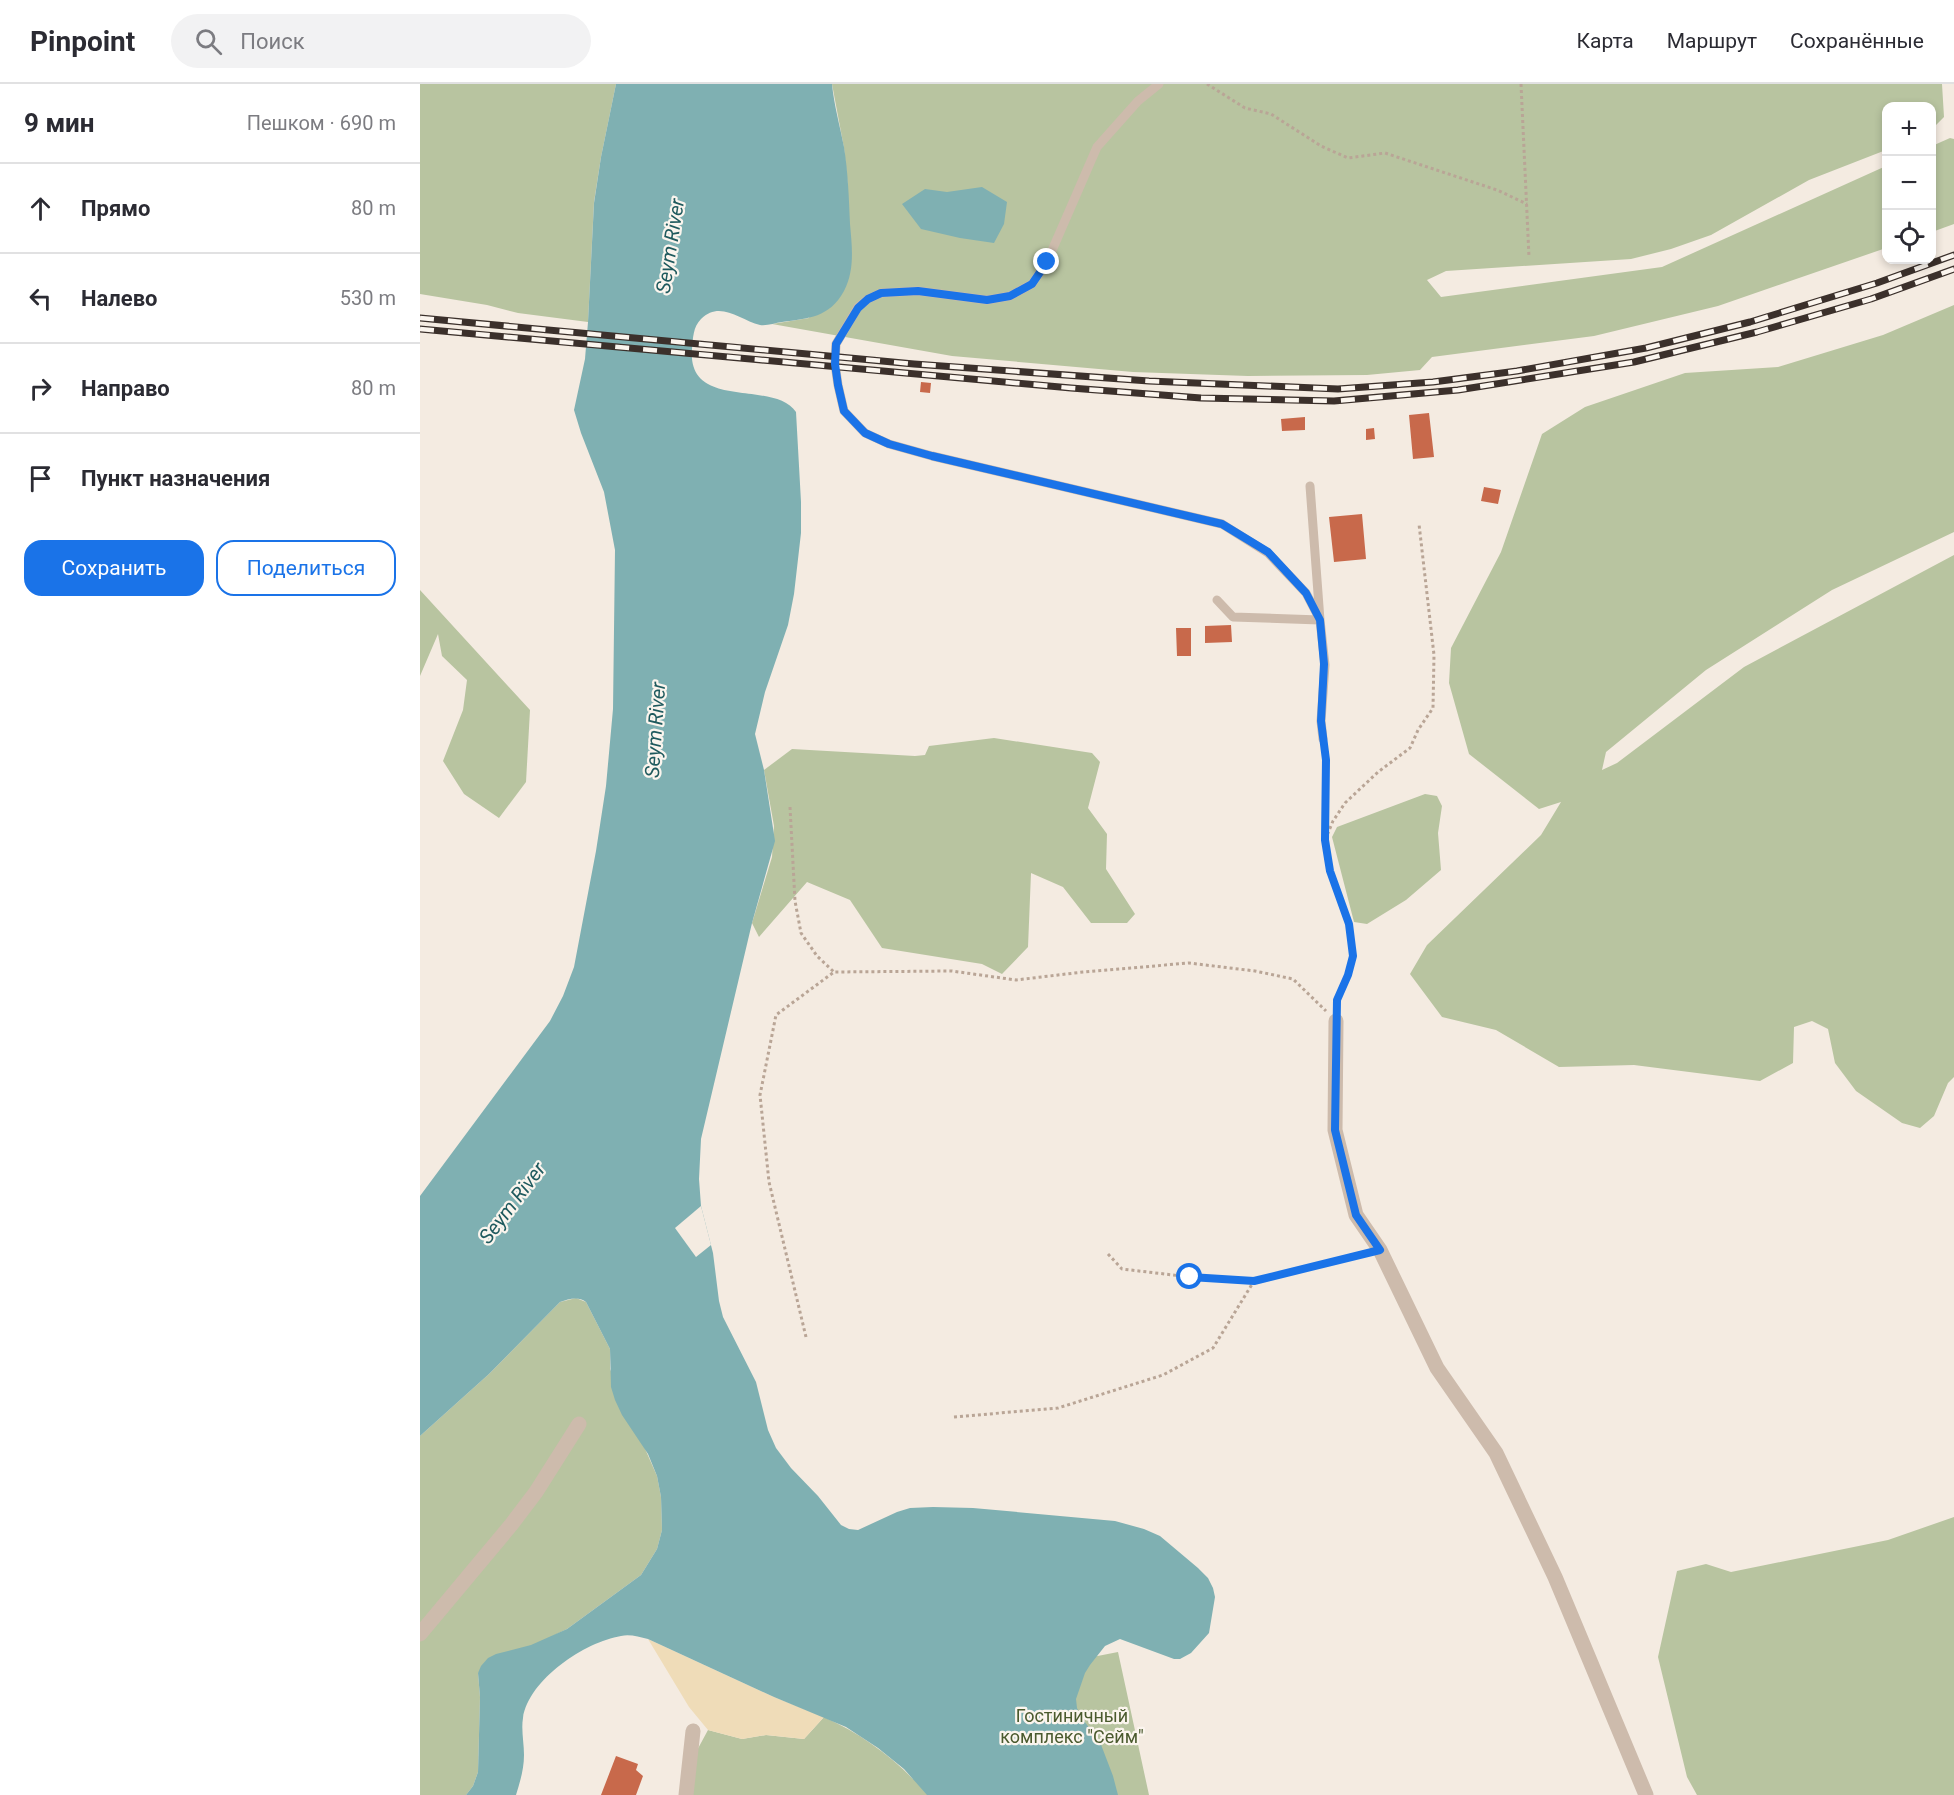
<!DOCTYPE html>
<html lang="ru">
<meta charset="utf-8">
<style>
body{margin:0;font-family:Roboto,sans-serif;background:#f2f2f3;color:#2b2b33}
.controls{position:absolute;right:18px;top:18px;display:grid;overflow:hidden;border-radius:12px;box-shadow:0 3px 9px #0003}
.controls button{width:54px;height:54px;display:grid;place-items:center;padding:0;border:0;border-bottom:2px solid #e1e1e2;background:#fff;color:#2b2b33;font:30px sans-serif}
.stop{position:absolute;width:18px;height:18px;margin:-14px;border:4px solid #1a73e8;border-radius:50%;background:#fff}
.stop.end{background:#1a73e8;border-color:#fff;box-shadow:0 2px 6px #0008}
.list{margin:0;padding:0;list-style:none}
h2{display:flex;justify-content:space-between;align-items:center;height:78px;margin:0;padding:0 24px;font-size:26px}
h2 small{font-size:20px;font-weight:400;color:#7c7c81}
.list li{display:grid;grid-template-columns:39px 1fr auto;gap:18px;align-items:center;box-sizing:border-box;height:90px;padding:0 24px;border-top:2px solid #e1e1e2}
.list b{display:block;font-size:22px;white-space:nowrap}
.list em{font-size:20px;font-style:normal;color:#7c7c81}
.actions{display:flex;gap:12px;padding:18px 24px}
.actions a{flex:1;padding:14px 0;border:2px solid #1a73e8;border-radius:18px;text-align:center;font-size:21px;color:#1a73e8}
.actions .main{background:#1a73e8;color:#fff}
.icon{flex:none;width:33px;height:33px;fill:none;stroke:currentColor;stroke-width:2;stroke-linecap:round;stroke-linejoin:round}
.map{position:relative;flex:none;width:1534px;height:1711px;overflow:hidden}
header{display:flex;align-items:center;gap:36px;box-sizing:border-box;height:84px;padding:0 30px;background:#fff;border-bottom:2px solid #e1e1e2}
header strong{font-size:28px}
nav{display:flex;gap:33px;margin-inline-start:auto;font-size:21px}
.search{width:420px;height:54px;background:#f2f2f3;display:flex;align-items:center;gap:15px;box-sizing:border-box;padding:0 21px;border-radius:33px;color:#7c7c81;font-size:22px}
main{display:flex}
aside{flex:1;background:#fff}
.map>svg:first-child{display:block}
</style>
<header>
<strong>Pinpoint</strong>
<div class="search"><svg class="icon" aria-label="search" viewBox="0 0 24 24"><circle cx="10" cy="10" r="6"/><path d="M15 15l6 6"/></svg>Поиск</div>
<nav><a>Карта</a><a>Маршрут</a><a>Сохранённые</a></nav>
</header>
<main>
<aside>
<h2>9 мин<small>Пешком · 690 m</small></h2>
<ul class="list">
<li><svg class="icon" aria-label="ahead" viewBox="0 0 24 24"><path d="M12 20V5M6 11l6-6 6 6"/></svg><div><b>Прямо</b></div><em>80 m</em></li>
<li><svg class="icon" aria-label="left" viewBox="0 0 24 24"><path d="M17 20v-9H6M10 6l-5 5 5 5"/></svg><div><b>Налево</b></div><em>530 m</em></li>
<li><svg class="icon" aria-label="right" viewBox="0 0 24 24"><path d="M7 20v-9h11M14 6l5 5-5 5"/></svg><div><b>Направо</b></div><em>80 m</em></li>
<li><svg class="icon" aria-label="arrive" viewBox="0 0 24 24"><path d="M6 21V4h12l-3 4 3 4H6"/></svg><div><b>Пункт назначения</b></div></li>
</ul>
<div class="actions"><a class="main">Сохранить</a><a>Поделиться</a></div>
</aside>
<div class="map">
<svg width="1534" height="1711" viewBox="0 0 1534 1711">
<rect width="100%" height="100%" fill="#f4ebe1"/>
<!-- green -->
<path fill="#b8c4a0" d="M0,0H196L181,73L174,118L168,238L98,229L67,221L0,210Z
M412,0H1522L1524,33L1512,45V22H1466V66L1389,96L1291,151L1251,165L1211,175L1026,187L1007,196L1021,213L1242,183L1466,82V164L1298,222L1174,252L1012,273L1000,286L947,291L828,292L713,288L532,272L352,240L389,234L428,104L424,64Z
M1530,54L1534,55V140L1512,148V62Z
M1534,221V448L1412,506L1286,586L1186,668L1182,686L1197,679L1324,583L1534,471V993L1528,999L1514,1032L1500,1044L1482,1039L1436,1007L1415,979L1408,945L1392,937L1374,943L1373,979L1340,997L1214,981L1139,983L1076,946L1022,933L990,890L1007,861L1121,751L1141,718L1119,725L1049,670L1029,599L1031,564L1081,468L1122,350L1165,323L1265,289L1358,283L1463,251Z
M0,506L110,626L106,698L79,734L44,710L23,677L43,626L47,596L22,572L18,550L0,592Z
M574,654L672,669L680,678L668,724L687,750L686,785L715,830L707,839H671L643,803L611,789L608,863L582,890L562,880L462,864L430,816L387,798L339,853L332,839L352,773L354,742L344,686L372,665L495,672L505,671L509,662Z
M1005,710L1017,712L1022,722L1018,749L1021,786L986,816L947,840L934,838L912,753L917,743Z
M156,1214L166,1218L190,1265V1285L237,1392L241,1413L242,1446L237,1465L221,1491L147,1545L58,1589L60,1613L58,1688L53,1702L46,1711H0V1352L69,1290L140,1218Z
M1534,1433V1711H1277L1267,1693L1238,1573L1257,1487L1286,1480L1311,1488L1468,1456Z
M698,1568L729,1711H268L275,1670L288,1646L322,1655L346,1651L384,1655L404,1633C437,1648 468,1669 493,1695L571,1593Z"/>
<!-- sand -->
<path fill="#efdcb8" d="M228,1555L354,1613L404,1633L384,1655L346,1651L322,1655L288,1646L269,1623Z"/>
<!-- water -->
<path fill="#7fb0b2" d="M196,0H412C414,21 420,42 424,63C428,88 429,115 430,140C432,163 435,186 424,207C409,234 389,234 362,238C355,239 347,242 340,241C320,236 300,216 281,235C273,243 273,254 272,265C267,328 354,295 376,328L381,418V449L374,510L368,541L345,608L335,650L344,686L355,757L332,839L281,1055L279,1095L281,1122L293,1169L299,1217L303,1233L336,1298L348,1346L356,1364L371,1384L398,1412L421,1441L429,1445L438,1446L477,1428L490,1424L513,1423L553,1424L695,1437L724,1445L740,1452L778,1484L788,1494L793,1504L795,1513L789,1549L771,1569L760,1575H754L700,1555L685,1562L670,1581L665,1589L656,1615L657,1624L661,1633L680,1658L693,1692L698,1711H507L484,1685L458,1664L426,1643L354,1613L228,1555C219,1553 210,1550 201,1552C165,1558 109,1595 103,1634C101,1645 104,1659 104,1671C104,1685 100,1698 96,1711H46L53,1702L58,1688L60,1613L58,1589L61,1582L68,1574L76,1570L111,1561L147,1545L221,1491L237,1465L242,1446L241,1413L237,1392L228,1370L202,1331L195,1316L191,1303L190,1265L166,1218C158,1212 149,1215 140,1218L69,1290L0,1352V1112L130,937L143,912L154,883L176,767L186,702L193,625L195,466L184,408L161,349L154,326L165,275L168,238L174,119L181,73Z
M562,103L587,118L584,140L574,159L540,154L501,145L482,120L505,105L527,108Z"/>
<!-- pier -->
<path fill="#f4ebe1" d="M281,1122L291,1161L276,1173L255,1144Z"/>
<!-- building -->
<path fill="#c8694b" d="M501,298L511,299L510,309L500,308Z
M1009,329L1014,373L993,375L989,331Z
M885,333V346L862,347L861,335Z
M954,344L955,355L946,356V345Z
M1064,403L1081,406L1078,420L1061,417Z
M942,430L946,475L914,478L909,433Z
M811,541L812,558L785,559V542Z
M756,544H771V572H757Z
M196,1672L218,1680L216,1686L223,1692L216,1711H181Z"/>
<g fill="none" stroke-linecap="round" stroke-linejoin="round">
<!-- path -->
<path stroke="#b9a596" stroke-width="3" stroke-dasharray="3 3" stroke-linecap="butt" d="M787,0L825,24L851,30L901,62L928,74L965,69L1077,106L1107,120
M1101,0L1109,173
M905,665V754
M370,723L375,817L381,849L397,872L414,888
M917,923V916L928,890L933,872L929,840L910,787L905,756L913,737L925,719L958,688L990,664L998,646L1013,624L1014,571L999,440
M688,1170L702,1185L770,1193L834,1197
M386,1253L349,1098L340,1011L356,931L414,888L532,887L596,896L663,888L769,879L835,887L873,895L906,927
M534,1333L638,1324L743,1291L793,1264L834,1197L944,1170"/>
<!-- service -->
<path stroke="#cdbbac" stroke-width="9" d="M739,0L718,17L677,63L627,178L612,200L590,212L567,216L498,207L461,209L448,215L438,223L416,260L415,280L418,301L424,327L445,349L469,360L512,372L802,440L848,469L886,509L900,536L905,581L901,637L903,655
M797,516L813,533L900,536L890,402"/>
<!-- minor -->
<path stroke="#cdbbac" stroke-width="15" d="M916,937L915,1046L936,1131L960,1166L1017,1284L1076,1369L1135,1493L1226,1711
M0,1550L91,1441L116,1408L159,1340
M266,1711L273,1647"/>
<!-- rail casing -->
<g stroke="#3b302b" stroke-width="7">
<path id="rail" d="M0,234L494,280L729,297L918,305L1013,298L1097,287L1226,264L1330,238L1457,199L1534,171
M0,245L651,304L781,314L914,317L1038,306L1214,278L1337,248L1451,215L1534,185"/>
</g>
<!-- rail -->
<use href="#rail" stroke="#fbf5ee" stroke-width="4.5" stroke-dasharray="14" stroke-linecap="butt"/>
</g>
<g fill="none" stroke-linecap="round" stroke-linejoin="round">
<!-- route -->
<path stroke="#1a73e8" stroke-width="8" d="M627,178L612,200L590,212L567,216L498,207L461,209L448,215L438,224L416,260L415,280L418,301L424,327L445,349L469,360L512,372L802,440L848,468L886,509L900,536L904,580L901,637L906,676L905,756L910,787L929,840L933,872L928,891L917,916L915,1046L936,1131L960,1166L834,1197L770,1193"/>
</g>
<g text-anchor="middle" stroke-width="4.5" stroke-linejoin="round" paint-order="stroke">
<!-- park labels -->
<g font-size="18" fill="#4a5a2e" stroke="#fbf5ee">
<text x="652" y="1638">Гостиничный<tspan x="652" dy="21">комплекс "Сейм"</tspan></text>
</g>
<!-- water labels -->
<g font-size="20" font-style="italic" fill="#1f5a5e" stroke="#fbf5ee">
<text transform="translate(250 162) rotate(-81)" y="7">Seym River</text>
<text transform="translate(235 646) rotate(-86)" y="7">Seym River</text>
<text transform="translate(92 1119) rotate(-53)" y="7">Seym River</text>
</g>
</g>
</svg>
<div class="controls">
<button>+</button>
<button>−</button>
<button><svg class="icon" aria-label="locate" viewBox="0 0 24 24"><circle cx="12" cy="12" r="6"/><path d="M12 2v4M12 18v4M2 12h4M18 12h4"/></svg></button>
</div>
<div class="stop" style="left:770px;top:1193px"></div>
<div class="stop end" style="left:627px;top:178px"></div>
</div>
</main>
